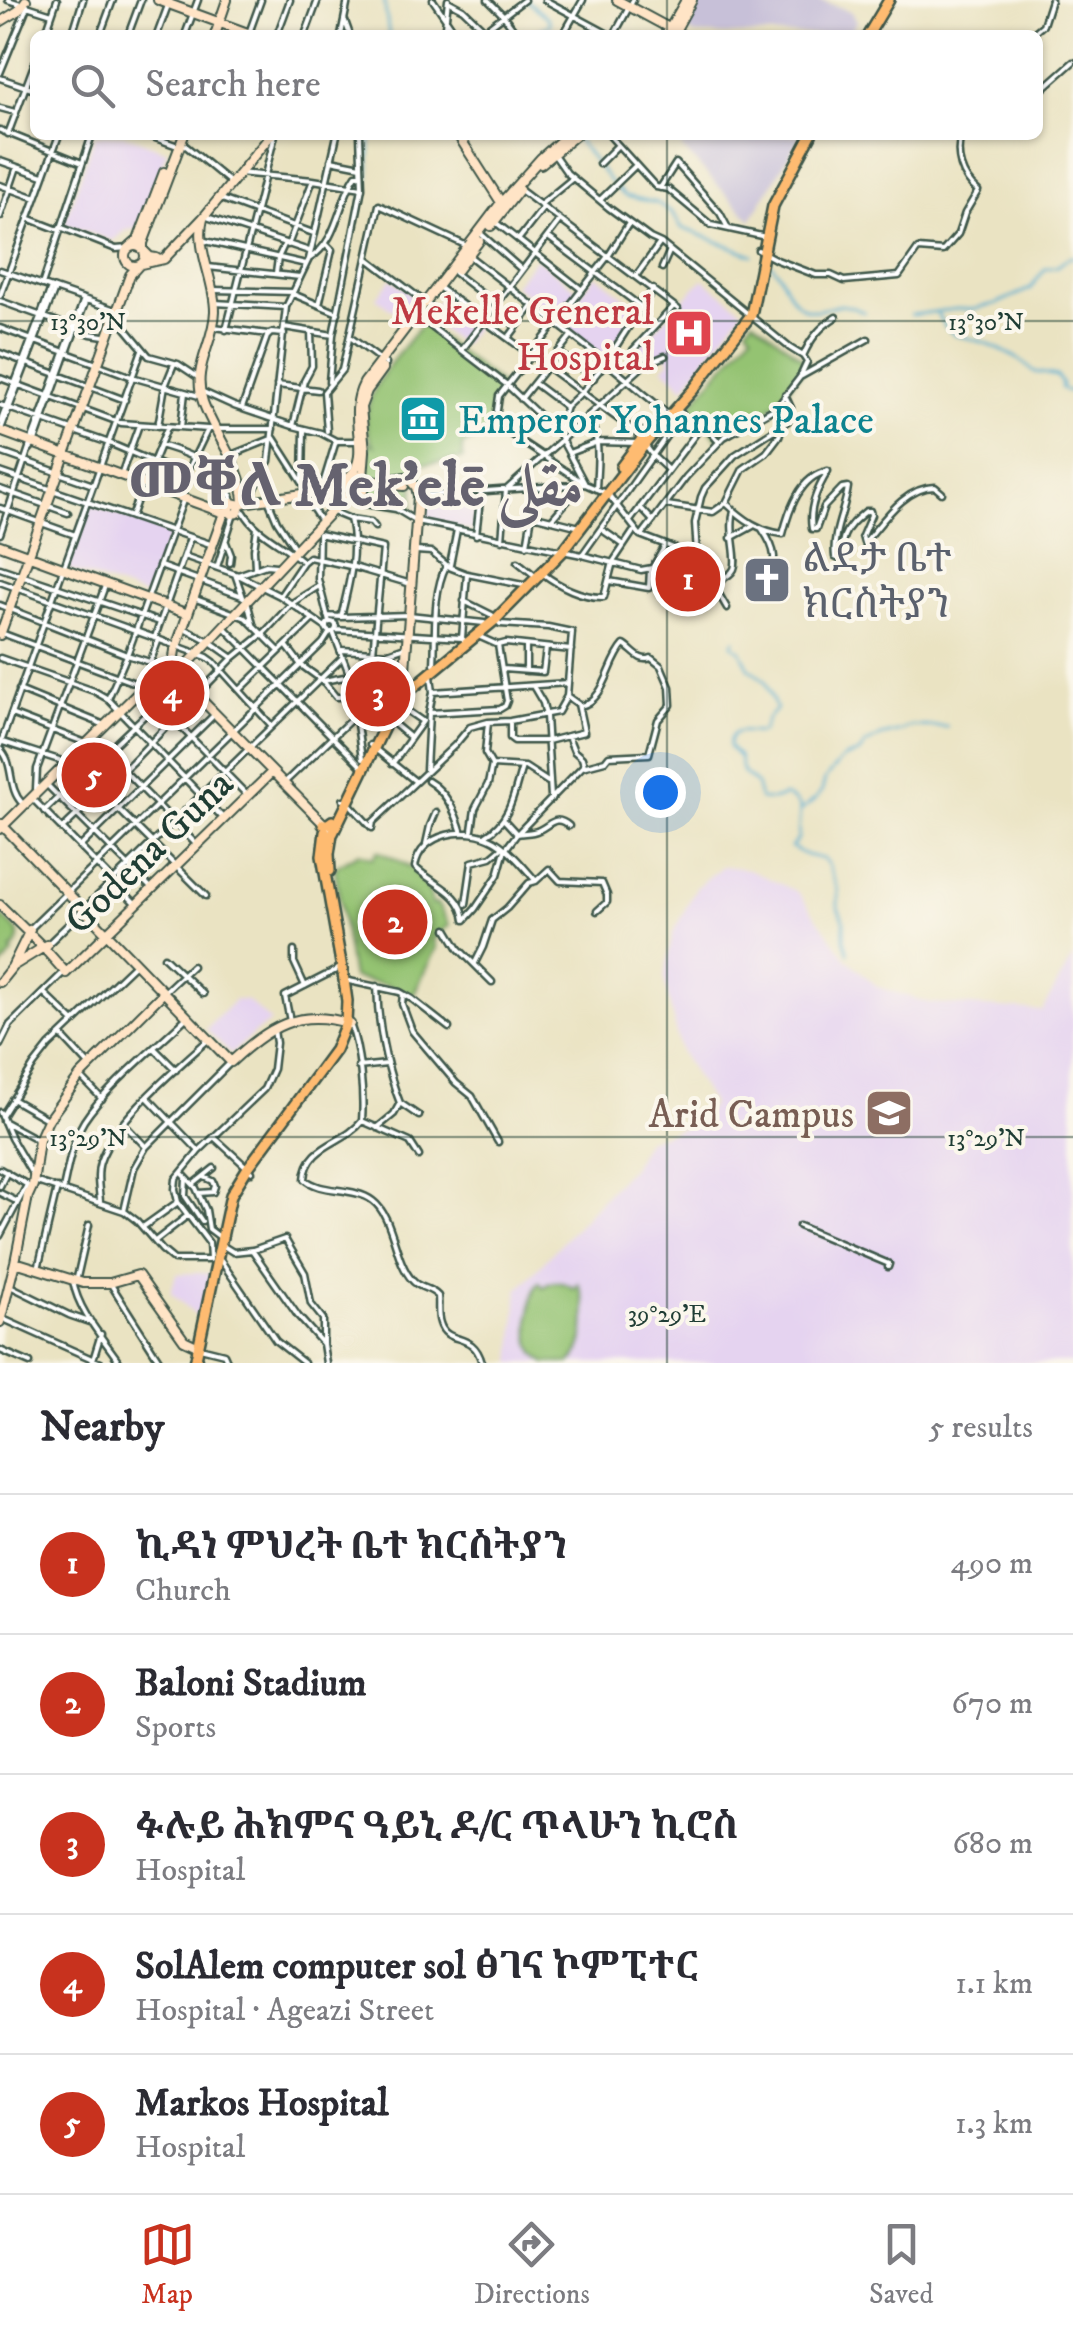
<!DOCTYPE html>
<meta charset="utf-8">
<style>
body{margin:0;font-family:"IM FELL DW Pica",Amiri,"Noto Serif Ethiopic",serif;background:#f7f7f7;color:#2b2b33}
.you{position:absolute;left:660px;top:792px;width:35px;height:35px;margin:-25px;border:8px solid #fff;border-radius:50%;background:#1a73e8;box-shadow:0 0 0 15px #1a73e833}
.badge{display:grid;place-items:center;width:65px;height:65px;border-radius:50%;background:#c8321e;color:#fff;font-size:32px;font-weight:700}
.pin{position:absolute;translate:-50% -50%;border:5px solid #fff;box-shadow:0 2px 10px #0006}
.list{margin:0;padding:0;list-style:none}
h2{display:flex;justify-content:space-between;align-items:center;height:130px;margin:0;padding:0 40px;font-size:42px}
h2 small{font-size:32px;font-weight:400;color:#7c7c81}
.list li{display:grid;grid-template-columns:65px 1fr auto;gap:30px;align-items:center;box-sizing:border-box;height:140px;padding:0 40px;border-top:2px solid #e1e1e2}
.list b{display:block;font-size:38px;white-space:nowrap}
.list p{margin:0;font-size:32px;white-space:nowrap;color:#7c7c81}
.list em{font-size:32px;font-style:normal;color:#7c7c81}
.icon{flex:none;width:55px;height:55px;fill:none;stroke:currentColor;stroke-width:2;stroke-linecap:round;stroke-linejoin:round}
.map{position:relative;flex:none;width:1073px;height:1363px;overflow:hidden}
.search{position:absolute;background:#fff;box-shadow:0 2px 8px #0004;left:30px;right:30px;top:30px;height:110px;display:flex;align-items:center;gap:25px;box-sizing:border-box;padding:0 35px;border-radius:15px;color:#7c7c81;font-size:38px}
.sheet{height:830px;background:#fff}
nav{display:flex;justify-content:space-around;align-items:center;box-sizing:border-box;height:140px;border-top:2px solid #e1e1e2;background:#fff;font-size:28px;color:#7c7c81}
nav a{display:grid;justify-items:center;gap:5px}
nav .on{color:#c8321e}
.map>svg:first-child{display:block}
</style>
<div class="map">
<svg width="1073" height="1363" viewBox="0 0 1073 1363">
<rect width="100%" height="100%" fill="#fbf7ec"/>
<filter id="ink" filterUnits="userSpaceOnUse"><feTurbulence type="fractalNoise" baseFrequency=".01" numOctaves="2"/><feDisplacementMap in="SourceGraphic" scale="20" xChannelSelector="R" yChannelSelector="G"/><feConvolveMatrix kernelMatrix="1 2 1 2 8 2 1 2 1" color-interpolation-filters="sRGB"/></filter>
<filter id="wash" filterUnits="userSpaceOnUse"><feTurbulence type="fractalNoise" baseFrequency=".0048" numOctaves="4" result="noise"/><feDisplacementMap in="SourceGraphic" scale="40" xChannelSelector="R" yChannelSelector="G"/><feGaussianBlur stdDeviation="2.25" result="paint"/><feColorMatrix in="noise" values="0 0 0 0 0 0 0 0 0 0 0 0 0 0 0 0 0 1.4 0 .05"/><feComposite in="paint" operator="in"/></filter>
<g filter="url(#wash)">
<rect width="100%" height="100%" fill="#eae3c2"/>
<!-- built -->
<path fill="#e5d3f0" d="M95,135H125L167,151L138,228L124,231L113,241L64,224Z
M536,258L578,290L557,317L514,285Z
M596,275L638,307L606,358L558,323Z
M391,279L422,302L409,322L376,298Z
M703,279L743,310L684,387L663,367L670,362L666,354L646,362L634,352Z
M444,294L480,321L462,345L425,318Z
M478,494L473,531L419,519L421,499Z
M88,503L171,533L147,597L65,568Z
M722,866L748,869L798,892L846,958L878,987L930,1003L1042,1011L1073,957V1363H512L518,1290L632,1166L646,1140L699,1123L712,1104L680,1051L664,978L673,933L696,888Z
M235,1000L248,1001L271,1022L253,1034L231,1054L206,1029Z
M196,1273L212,1274L203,1321L171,1293L176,1274Z"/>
<!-- industrial -->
<path fill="#c7c0d8" d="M699,0H819L851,11L856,21L850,35H695L683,28Z
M688,135H801L751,220L681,147Z"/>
<!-- green -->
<path fill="#94c372" stroke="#5a8053" stroke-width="2.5" d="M753,319L806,361V366L774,405L718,439L690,406L752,333L747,327Z
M422,324L504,387L496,397L491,432L462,445L463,459L415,465L413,509L368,502L365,500C367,483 370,460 368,442L374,445C347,405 399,354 422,324Z
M377,851C404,862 428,872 432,905L437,904L449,925L433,939L436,948L413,996L387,985L352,978L335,870L337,866L359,853L373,858Z
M0,915C13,926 29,936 11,950L13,953L0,969Z
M539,1282L543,1287C554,1279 564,1281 574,1289L578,1283C588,1304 588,1349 570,1363H546C541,1359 536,1357 534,1351C526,1336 529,1294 539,1282Z"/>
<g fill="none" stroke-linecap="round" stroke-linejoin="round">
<!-- stream -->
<path stroke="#52add0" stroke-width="2.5" d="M384,0L389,35
M526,0L548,18L550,24L532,35
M577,140L612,184
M616,188L625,196L657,203L673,213L682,228L753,255
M362,201L368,188L371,135
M765,260C786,271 784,301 807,309C819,313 828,306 839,305C848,305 855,309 864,312
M937,313L947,329L954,334L986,343L1015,357L1035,372L1057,376L1062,384L1061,388L1067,391H1073
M911,315L956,309H975L998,303L1030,289L1045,269L1058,266L1068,258L1073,257
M735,639L732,645L740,650L749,668L765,681L776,709L767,719L762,732C749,735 729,723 729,747L739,757L742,771L756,784L760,799L773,800L785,796L793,800L800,807L798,839L791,847L806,855L823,859L828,864L838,890V907L844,922V939L848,953
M802,810L817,798L822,791L825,779L843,758L859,753L865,745L881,736L901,731L911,726L947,727"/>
</g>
</g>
<g filter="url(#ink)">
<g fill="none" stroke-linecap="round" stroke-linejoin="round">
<!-- street casing -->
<g stroke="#3d5649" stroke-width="9">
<path id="street" d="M8,0L52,14
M433,0L457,35
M488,0L503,15L518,35
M545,0L610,35
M448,1L463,9L490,35
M345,21L350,35
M249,33L261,0
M45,35L57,0
M72,35L83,0
M100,35L113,0
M128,35L141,0
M157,35L170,0
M185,35L198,0
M277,35L290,0
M305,35L318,0
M341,35L348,0
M444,35L448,0
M478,35L524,0
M563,35L583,0
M614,35L633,0
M1031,35L1043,25L1051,0
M0,73L27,7
M0,78L35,90
M1038,93L1073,62
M0,108L15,112
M0,130L82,163
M8,134L35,62
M147,135L175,145
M609,135L656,187L668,189L711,225L766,237
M181,142L231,183
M553,153L567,173L609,208L650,238L661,243L790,348L803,356L807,362L800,377
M331,160L361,166
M0,161L43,176
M599,164L617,146
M239,173L313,180L362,188
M0,185L36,198
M660,188L676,163L720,213L728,228
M519,189L678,309
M219,198L313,233
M600,200L635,166
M540,205L573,178
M204,216L309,251
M0,217L17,167
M28,218L59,230
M494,221L581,289
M629,223L609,255L499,396L495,424L585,484L608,494L640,535L705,560L709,577L727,608
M60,227L116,249L128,248
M480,233L521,269
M548,237L640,306
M201,240L306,264
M518,240L543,208
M288,245L313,180
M758,250L777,260L816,275H831L844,281L899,276L918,249L943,251L958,234L965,213L978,191C961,177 955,156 961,135
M468,255L606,362L668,414
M367,258L430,306
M309,259C339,241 338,201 356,175H361
M208,267L300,277
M662,268L670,250
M0,270L118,311
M276,273L278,258L284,245
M455,273L495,304
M636,276L660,243
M42,285L92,135
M438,287L640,435
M213,290L293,292
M293,294L338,313
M0,296L59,135
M0,301L91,334L104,336
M215,303L285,307
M319,305L332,250L326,244
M495,308L516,327
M124,326L149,356L178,364L199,378
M214,327L268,334
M284,327L333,335
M0,328L132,377L199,396
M226,330L275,135
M350,337L386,364
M509,337L533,305
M462,350L560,220
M633,350L674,306
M558,352L594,378
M0,353L125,400
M803,356C811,338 820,327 836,317
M0,378L121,423L208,429H273
M329,382L333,335L362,188L360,135
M534,383L566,407
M277,385L318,390
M201,391L234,406L293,426L321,433L336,441H356
M521,399L571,336
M0,405L109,443L231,495
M242,408L267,337L271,333L284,334
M587,416C602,439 597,463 596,489
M0,422L51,288
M158,426L165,386L174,364
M293,426L304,381L312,366L311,331
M181,427L185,393
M327,431L324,392L342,370L379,205L465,245
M0,432L55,289
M558,433L566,407L582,392L606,362L653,289
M274,438L309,493
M160,445C190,454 227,467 232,503
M645,445L653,456L668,470
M0,452L93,485
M569,453L598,442L638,443
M229,456L271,439
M267,470L273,485L275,499
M0,472L213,545
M122,472L139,425
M303,480L304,430
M144,484L167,428
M322,487L336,441
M0,489L68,513
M359,493L365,504L396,509L416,521L582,555L641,570L652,568L665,546
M417,493L430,495L585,484L558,433L507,385L417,316
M303,494L320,520L319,524
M176,495L208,429
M244,500L252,494L269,461L286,307L309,259L337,135
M269,502L277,521L296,550
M726,503C743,519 759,531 783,534C789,510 800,476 828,471C818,488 808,507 812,529H816L824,507L842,488L848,487C845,511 832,532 835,557L839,559C842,552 841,544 844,536C848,525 858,518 866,511H870L871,515L862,536L864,543C882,523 904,487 935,487L942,493
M667,505L713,512L726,503L743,469L766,453L779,436L782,427
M640,507L653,521
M0,508L75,535
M244,512C257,535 284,544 303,562
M333,512L350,519L371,522L375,527
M532,515L580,527
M131,517L143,483
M552,519L581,485
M630,521L703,424L719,442
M601,529L624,545
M0,534L31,442L84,299L86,300L34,444L29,450
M319,534L383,548L373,653
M319,534L318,579L329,622
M476,535L481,491
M642,535L686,477L724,437L777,407L800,377L868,339
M731,538L753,526
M502,540L506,490L644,365L665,356
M226,542L231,555L230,563
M527,545L532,515L533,488
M416,551L431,552L449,567L467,574L523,585
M582,555L682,414L678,410
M697,555L695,523L701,497L705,488L735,455L788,421L791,408L785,395
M184,556L238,575L280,596L325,627
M518,562L534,575
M450,565L457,530
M160,566L242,596
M217,567L234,514
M0,568L160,622
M255,568L254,549L257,528
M542,573C559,586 583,598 604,597L613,562L633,532
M235,574L243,597
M238,575L266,565L276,566
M759,579C782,566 775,548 762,529
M609,581L649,588L650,569
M0,582L207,657L214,662L272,726
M714,584C720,580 730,577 734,569C739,558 728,531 734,511
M280,596L303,562L309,557L350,566L411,584
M196,599L246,618L279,651
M0,605L127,655L169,668
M248,605L253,624
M327,616L341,617C349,585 358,551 350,519
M341,617L409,615L484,623
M326 627a5 5 0 1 1 10 0a5 5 0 1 1-10 0Z
M225,628L362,767
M186,629L209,641L233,658
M335,630L462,638L467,644
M333,632L350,676L362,759
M4,634L140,685L248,796
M478,636L498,645L506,643L571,650
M155,637L190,538
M462,638L467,574
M286,645L301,665L323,681L350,676L377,678L404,674
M342,650L388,653L405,647
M0,658L94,691L108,699L224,819
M150,663L159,639
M434,664C436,633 432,594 446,566
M503,669L543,672L546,648
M526,671V646
M323,681L336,697H355
M533,686L543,703L546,716L551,797
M19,690L102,724
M240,690L312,620
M433,692L568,683
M108,699L127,655L184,498
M378,701L379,653
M393,701L422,721
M429,713L500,709L505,706L507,701L498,645
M11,714L86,743
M388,719L411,738
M510,721V738L514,741H548L584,732L578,704L567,696
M568,736L574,751L582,758L584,765
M92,738L197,845
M0,741L59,760L65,765
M0,745L142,350
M370,745L415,781
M0,749C15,763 7,788 22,803
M71,762L206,896
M392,764L423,721
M492,765L525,767L548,782
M426,770L429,713L433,692L431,676
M428,781C447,792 456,813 462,833
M46,784L153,890
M283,784L364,707L398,696
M36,789L37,769L105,586
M33,799L135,903
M343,800L348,802L372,828
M44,811L182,680
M505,821L517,834C522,833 528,833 533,832C549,829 553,812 569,826
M372,828L373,822L455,745L470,727L488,722L510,721L558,712L567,696L572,632L548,627L500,624L492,615L464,601
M62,829L132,762L233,658L265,632L292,603L319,586
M472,830L475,809L488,784L492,765L485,753L488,722
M486,835C511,821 514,792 522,767
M426,844L430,826L436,812
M80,847L215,714
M536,881L549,869L560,881L602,883L607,895V902L597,911
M466,904L472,862L491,857L503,847
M465,920L475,909L498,875L505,850L517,834L582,767L605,761L609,756L649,754L658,720L671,705L670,687L661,666L651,658C640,663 633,650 624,645C608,662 606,701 580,706
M465,920C462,891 433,885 415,867C420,832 468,825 495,841C511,851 524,867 536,881L529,883L507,908L492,920L483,947L475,963
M31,928L323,643L330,632
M447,929L459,949L492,982
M47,945L342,658
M294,951V962L305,986
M164,957L203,994
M349,981L400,992L412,999L449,1028
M377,986C378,1025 386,1067 400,1103L394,1114L377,1128
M44,993L73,1021
M163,993L192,966
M403,994L402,1004L412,1031L456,1083L472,1096L498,1142
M290,1021L285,996L342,967
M350,1024C360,1049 364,1094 362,1121C345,1144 307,1144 305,1179C321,1194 353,1186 373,1201C394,1217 394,1260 412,1280C419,1289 430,1287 438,1296C439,1305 437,1315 440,1323C447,1347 473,1329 482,1363
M61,1035L88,1064
M0,1045L10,1025L65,971
M154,1048L176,1070
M358,1067L387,1064
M81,1077L102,1099
M148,1098L199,1151
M12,1099L47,1119
M400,1103L419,1116
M0,1112L11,1138L32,1174
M2,1116L34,1065L49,1046L135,964
M3,1121L38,1140
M362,1121L410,1142L419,1156
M123,1123L146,1147
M215,1138L252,1172
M0,1169L26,1184
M182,1173L196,1188L206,1210L209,1229L221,1238
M186,1179L185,1196L202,1221
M34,1181L124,1211L137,1221L162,1250L174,1260H208
M194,1184L214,1168
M0,1186L7,1172
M63,1189C68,1167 72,1141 84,1121C106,1087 155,1048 185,1019
M0,1193L18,1202
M199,1193L213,1192L215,1186L213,1181L204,1177
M100,1201C99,1188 96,1175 100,1162C114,1120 175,1070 209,1039
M124,1211L134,1168L146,1147L231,1062
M799,1226L889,1264L888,1267
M143,1227L178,1202
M0,1236L27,1185
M155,1241L187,1216
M225,1247L233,1252L252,1250L298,1316L323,1344L326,1363
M253,1250L285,1239L305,1273L311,1304L323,1319V1344
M210,1260L209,1243L178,1202L175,1189L176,1179L199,1151L264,1089L273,1069L276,1043L274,1030
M221,1261L276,1341L304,1363
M38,1269L57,1188
M73,1281C78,1311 103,1338 120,1363
M76,1282L89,1225
M110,1283L161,1363
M10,1286L69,1315L92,1323
M1,1318L101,1363
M200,1348L224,1354L228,1363
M0,1350L30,1363
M92,1363L101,1334"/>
</g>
<!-- secondary casing -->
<g stroke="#3d5649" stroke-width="12">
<path id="secondary" d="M158,0L253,35
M617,0L682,35
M0,22L18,11L26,0
M215,35L227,0
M666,35L686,0
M673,35L692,0
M458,135L504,207
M541,164L576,135
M203,218C195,249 215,280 215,311C214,345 191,367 203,402C215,436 243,467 244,503
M491,226L519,190
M125 256a10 10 0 1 1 20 0a10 10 0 1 1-20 0Z
M130,247L138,240L164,172
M156,258L150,257L143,250V243L184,135
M141,264L164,259L203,218L271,135
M457,270L479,241
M0,431L224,513L229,511L232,503L240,505L238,513L232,514L229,511
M346 484a10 10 0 1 1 20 0a10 10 0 1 1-20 0Z
M349,477C373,453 345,419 364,383L500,204L541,158L567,135
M363,478L365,451L361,407L367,391L383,369
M364,480L372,482L406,477
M380,484L404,486
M243,503L309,493L322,487L346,488
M224,513L175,650L173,665L182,680L327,827
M0,545L188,614
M0,635L130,275L139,265
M403,696L418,496L416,487L408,478
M1,824L231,1062C268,1028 298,1007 350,1024
M0,829L159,672L186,666L346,496L353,494
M0,905L43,947L66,973L272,772
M13,966L47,945
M0,982L12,967L30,930
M15,1262L83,1283H110L138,1275L184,1340L199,1347
M0,1322L15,1262L28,1196L33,1185L39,1140L48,1120L80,1076L163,993"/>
</g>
<!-- primary casing -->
<g stroke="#3d5649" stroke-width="14">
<path id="primary" d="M868,35L889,0
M621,467L648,431
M323,824H328L332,821
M333,833L388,719L403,696L495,620L563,551L648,440L693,390L751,315L773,206L811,135
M330,871L329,854L332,834
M195,1363L231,1195L247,1169L335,1050L346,1023L347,1001L344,980L322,856L325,832"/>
</g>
<!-- street -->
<use href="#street" stroke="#fff" stroke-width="4"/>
<!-- secondary -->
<use href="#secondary" stroke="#ffe4c6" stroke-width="8"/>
<!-- primary -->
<use href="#primary" stroke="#febb71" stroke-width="9"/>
</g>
</g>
<!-- ticks -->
<path fill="none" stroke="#1f3d34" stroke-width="2.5" stroke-opacity="0.45" d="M667,0V35M667,135V1363M0,321H1073M0,1137H1073"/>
<!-- icons -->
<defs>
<g id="hospital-square" transform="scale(2.5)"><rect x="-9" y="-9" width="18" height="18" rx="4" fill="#e0444e" stroke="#fbf7ec"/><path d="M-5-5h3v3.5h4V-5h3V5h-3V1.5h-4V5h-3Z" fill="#fff"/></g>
<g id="museum-square" transform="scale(2.5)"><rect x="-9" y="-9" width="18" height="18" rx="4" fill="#0f9aa8" stroke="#fbf7ec"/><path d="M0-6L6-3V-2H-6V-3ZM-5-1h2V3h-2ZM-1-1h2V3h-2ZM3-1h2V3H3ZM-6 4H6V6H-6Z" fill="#fff"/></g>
<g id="church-square" transform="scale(2.5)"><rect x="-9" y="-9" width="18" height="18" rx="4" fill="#6b7280" stroke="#fbf7ec"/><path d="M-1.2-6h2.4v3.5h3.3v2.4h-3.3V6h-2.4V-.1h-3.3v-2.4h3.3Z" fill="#fff"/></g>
<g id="university-square" transform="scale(2.5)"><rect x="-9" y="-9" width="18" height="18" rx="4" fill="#8d6e63" stroke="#fbf7ec"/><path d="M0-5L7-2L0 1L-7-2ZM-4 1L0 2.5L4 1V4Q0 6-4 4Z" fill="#fff"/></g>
</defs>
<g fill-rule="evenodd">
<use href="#hospital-square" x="689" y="333"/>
<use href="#museum-square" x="423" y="419"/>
<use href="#church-square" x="767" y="580"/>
<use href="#university-square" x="889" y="1113"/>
</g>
<g text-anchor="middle" stroke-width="8" stroke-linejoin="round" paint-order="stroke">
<!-- health labels -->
<g font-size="40" fill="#be3a42" stroke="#fbf7ec" text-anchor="end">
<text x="654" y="324">Mekelle General<tspan x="654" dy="46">Hospital</tspan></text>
</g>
<!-- culture labels -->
<g font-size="40" fill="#0d838f" stroke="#fbf7ec" text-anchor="start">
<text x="458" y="433">Emperor Yohannes Palace</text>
</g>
<!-- worship labels -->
<g font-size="40" fill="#5b616d" stroke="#fbf7ec" text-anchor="start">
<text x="802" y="571">ልደታ ቤተ<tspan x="802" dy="46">ክርስትያን</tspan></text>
</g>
<!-- street labels -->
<g font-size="40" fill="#1f3d34" stroke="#fbf7ec">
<text transform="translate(148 851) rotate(-44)" y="14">Godena Guna</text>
</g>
<!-- education labels -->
<g font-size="40" fill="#785e54" stroke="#fbf7ec" text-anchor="end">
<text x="854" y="1127">Arid Campus</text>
</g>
<!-- town labels -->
<g font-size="60" font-weight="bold" fill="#65626f" stroke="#fbf7ec">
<text x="356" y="505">መቐለ Mek'elē مقلى</text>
</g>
</g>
<g font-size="25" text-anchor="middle" fill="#1f3d34" stroke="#fbf7ec" stroke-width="8" stroke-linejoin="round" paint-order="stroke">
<text x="88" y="330">13°30'N</text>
<text x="986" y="330">13°30'N</text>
<text x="88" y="1146">13°29'N</text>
<text x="986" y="1146">13°29'N</text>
<text x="667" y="1322">39°29'E</text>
</g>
</svg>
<div class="you"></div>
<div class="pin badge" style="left:688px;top:579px">1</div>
<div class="pin badge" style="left:395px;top:922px">2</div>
<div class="pin badge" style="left:378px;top:694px">3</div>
<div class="pin badge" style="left:172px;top:693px">4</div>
<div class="pin badge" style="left:94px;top:775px">5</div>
<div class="search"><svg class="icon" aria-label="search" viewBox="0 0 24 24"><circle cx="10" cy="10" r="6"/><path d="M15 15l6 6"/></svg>Search here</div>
</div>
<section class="sheet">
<h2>Nearby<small>5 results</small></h2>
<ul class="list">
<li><span class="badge">1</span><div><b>ኪዳነ ምህረት ቤተ ክርስትያን</b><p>Church</p></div><em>490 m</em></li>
<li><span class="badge">2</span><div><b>Baloni Stadium</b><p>Sports</p></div><em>670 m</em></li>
<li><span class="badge">3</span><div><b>ፉሉይ ሕክምና ዓይኒ ዶ/ር ጥላሁን ኪሮስ</b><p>Hospital</p></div><em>680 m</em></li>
<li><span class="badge">4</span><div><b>SolAlem computer sol ፅገና ኮምፒተር</b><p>Hospital · Ageazi Street</p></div><em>1.1 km</em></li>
<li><span class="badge">5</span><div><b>Markos Hospital</b><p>Hospital</p></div><em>1.3 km</em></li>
</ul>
</section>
<nav>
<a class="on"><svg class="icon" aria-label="map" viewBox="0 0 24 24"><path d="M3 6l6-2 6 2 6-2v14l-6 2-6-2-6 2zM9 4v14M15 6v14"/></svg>Map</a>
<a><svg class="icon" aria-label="directions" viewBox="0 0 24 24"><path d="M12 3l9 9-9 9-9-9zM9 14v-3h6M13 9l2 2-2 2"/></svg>Directions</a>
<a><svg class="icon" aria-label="saved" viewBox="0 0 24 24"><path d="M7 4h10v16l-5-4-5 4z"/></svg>Saved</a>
</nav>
